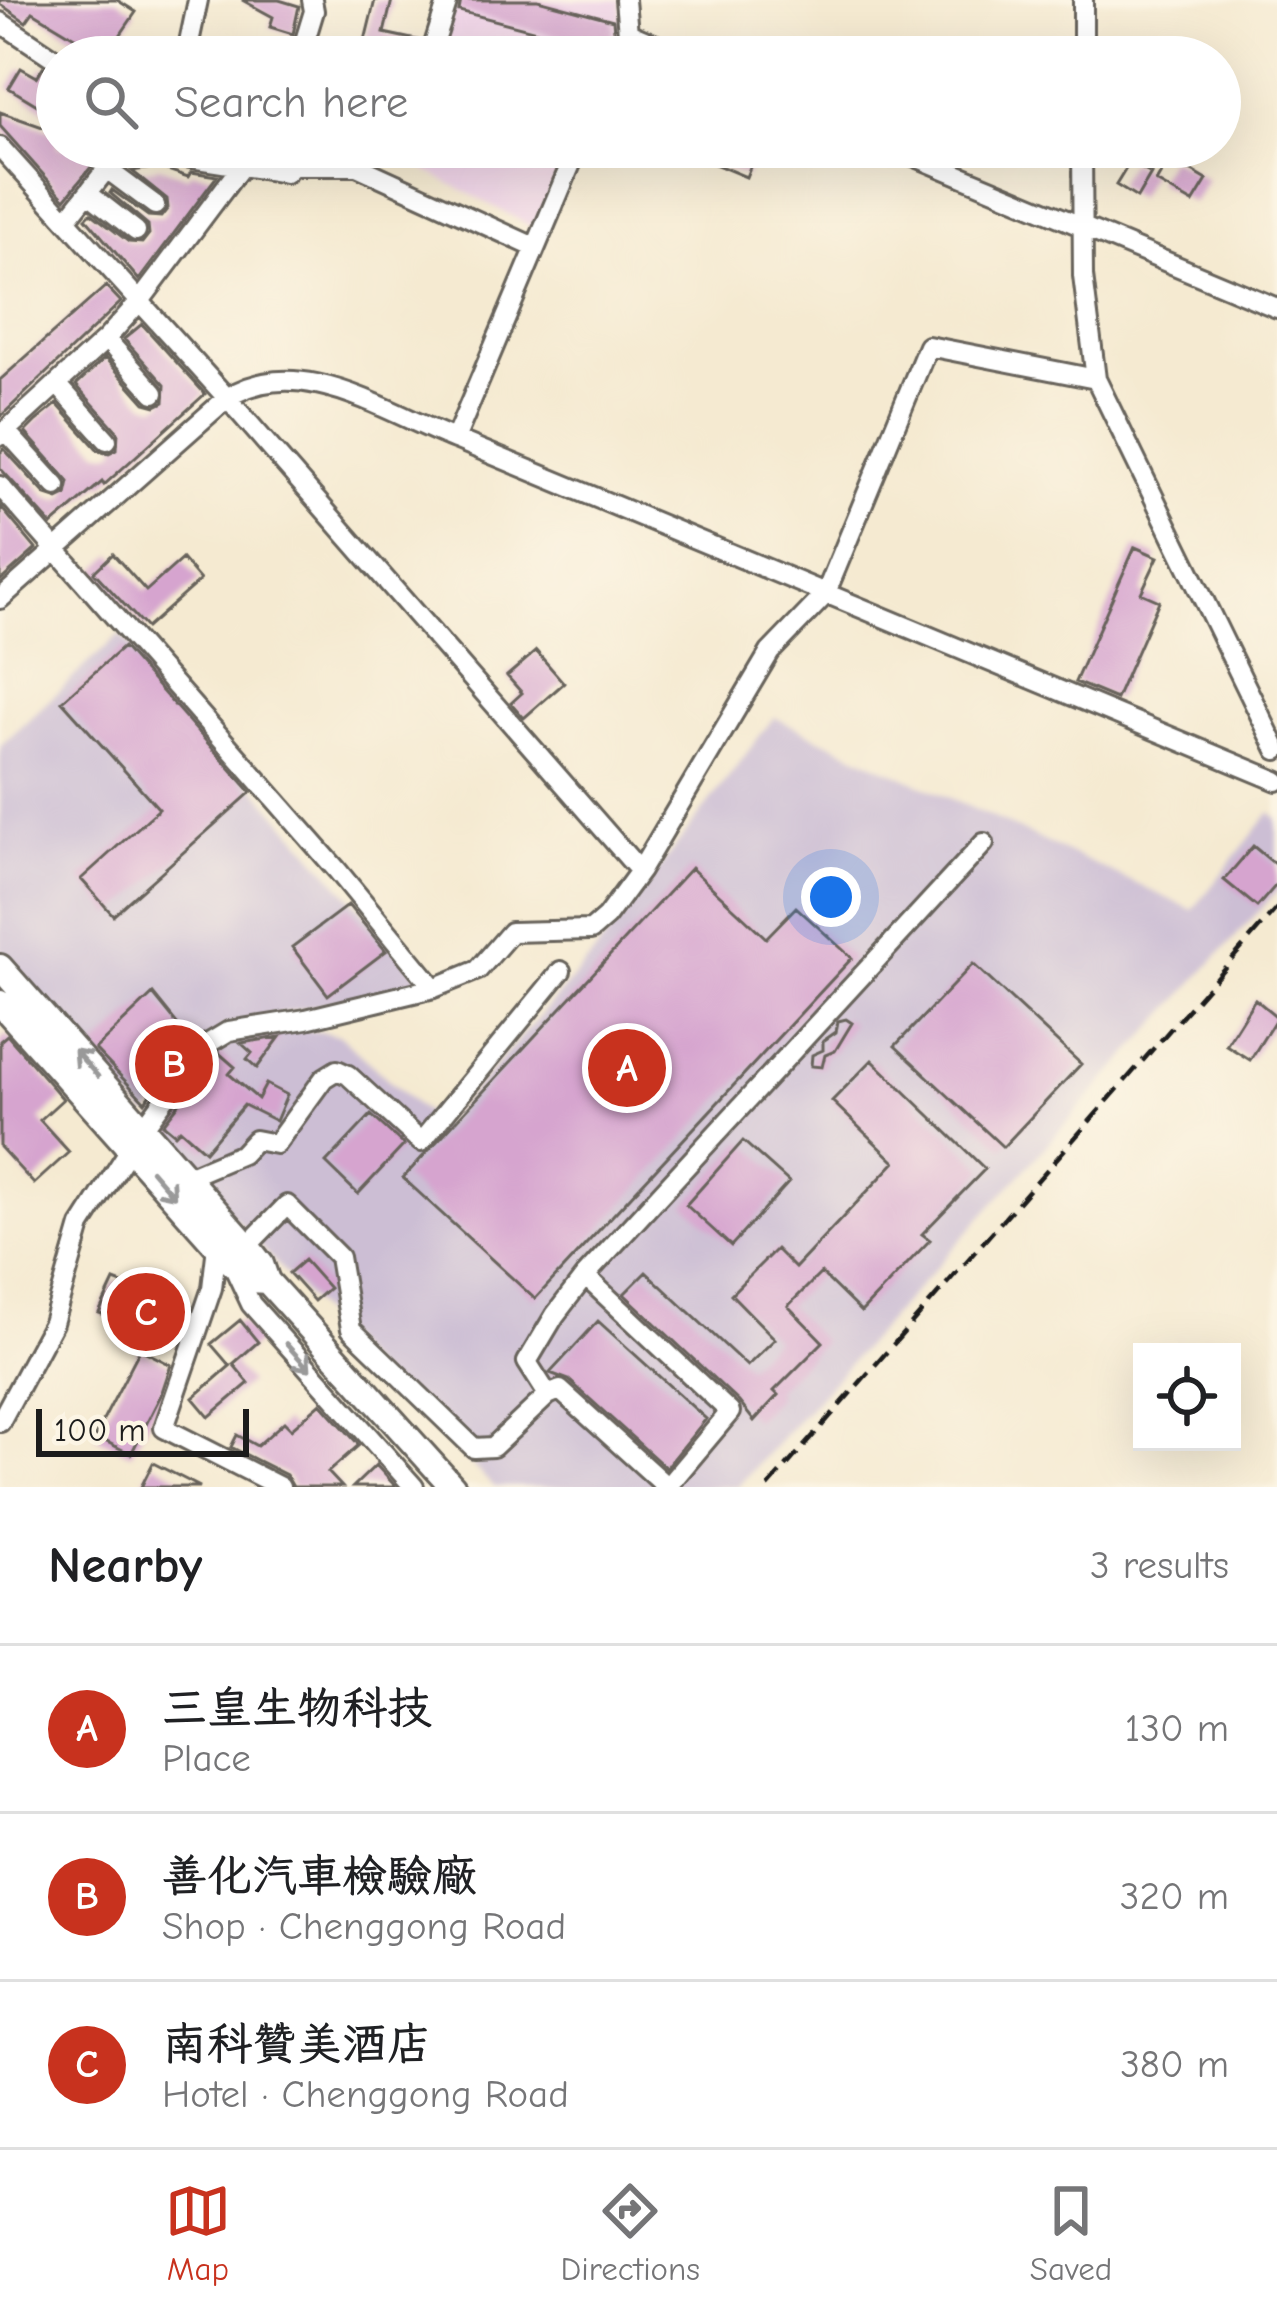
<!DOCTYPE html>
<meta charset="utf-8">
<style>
body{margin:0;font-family:"Comic Neue","LXGW WenKai TC",sans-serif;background:#f2f2f2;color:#202124}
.controls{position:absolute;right:36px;bottom:36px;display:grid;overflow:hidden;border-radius:0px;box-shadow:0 12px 48px #0002}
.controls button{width:108px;height:108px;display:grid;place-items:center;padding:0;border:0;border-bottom:3px solid #e0e0e0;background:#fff;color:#202124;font:60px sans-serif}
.scale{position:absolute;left:36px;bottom:30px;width:213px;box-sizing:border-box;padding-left:12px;border:6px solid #1c1c1c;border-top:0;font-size:33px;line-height:42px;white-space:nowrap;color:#1c1c1c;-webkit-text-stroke:9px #fcf5e5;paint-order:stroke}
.you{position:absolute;left:831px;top:897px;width:42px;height:42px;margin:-30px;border:9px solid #fff;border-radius:50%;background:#1a73e8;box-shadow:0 0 0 18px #1a73e833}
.badge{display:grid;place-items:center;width:78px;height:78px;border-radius:50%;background:#c8321e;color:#fff;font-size:39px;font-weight:700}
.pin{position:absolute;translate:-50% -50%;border:6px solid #fff;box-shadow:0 3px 12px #0006}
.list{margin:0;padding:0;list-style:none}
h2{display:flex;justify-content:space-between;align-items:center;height:156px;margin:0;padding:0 48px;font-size:51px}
h2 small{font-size:39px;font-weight:400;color:#757577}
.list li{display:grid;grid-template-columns:78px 1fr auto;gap:36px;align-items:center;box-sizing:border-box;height:168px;padding:0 48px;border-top:3px solid #e0e0e0}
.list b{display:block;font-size:45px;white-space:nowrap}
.list p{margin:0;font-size:39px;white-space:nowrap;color:#757577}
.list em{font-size:39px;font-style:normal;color:#757577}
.icon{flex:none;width:66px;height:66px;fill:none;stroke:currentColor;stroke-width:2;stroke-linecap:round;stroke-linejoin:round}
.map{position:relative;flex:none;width:1277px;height:1487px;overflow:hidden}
.search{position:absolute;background:#fff;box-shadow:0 12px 48px #0002;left:36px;right:36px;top:36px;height:132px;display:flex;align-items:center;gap:30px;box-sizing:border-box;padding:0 42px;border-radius:66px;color:#757577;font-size:45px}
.sheet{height:660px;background:#fff}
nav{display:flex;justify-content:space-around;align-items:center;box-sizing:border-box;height:168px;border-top:3px solid #e0e0e0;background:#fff;font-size:33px;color:#757577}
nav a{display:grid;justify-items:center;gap:6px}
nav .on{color:#c8321e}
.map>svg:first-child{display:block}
</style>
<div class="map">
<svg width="1277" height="1487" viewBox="0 0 1277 1487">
<rect width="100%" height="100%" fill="#fcf5e5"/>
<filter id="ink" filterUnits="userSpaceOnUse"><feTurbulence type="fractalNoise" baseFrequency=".00833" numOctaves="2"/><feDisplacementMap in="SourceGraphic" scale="24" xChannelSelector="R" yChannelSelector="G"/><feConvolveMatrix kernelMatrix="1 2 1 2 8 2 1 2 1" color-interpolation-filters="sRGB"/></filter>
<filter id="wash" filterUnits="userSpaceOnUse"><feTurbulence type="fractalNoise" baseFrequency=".004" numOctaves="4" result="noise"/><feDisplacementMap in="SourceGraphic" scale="48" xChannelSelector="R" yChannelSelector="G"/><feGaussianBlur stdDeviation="2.7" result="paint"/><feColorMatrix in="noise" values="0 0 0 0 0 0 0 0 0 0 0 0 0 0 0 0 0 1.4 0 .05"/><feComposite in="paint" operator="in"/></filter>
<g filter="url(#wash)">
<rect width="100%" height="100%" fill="#f5ead1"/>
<!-- built -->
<path fill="#eed0e8" d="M455,0H620L623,32L612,57H439Z
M422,147H571L534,228L419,167Z"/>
<!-- industrial -->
<path fill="#ccbed4" d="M120,634L425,982L224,1026L147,1117L0,951V746Z
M774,717L1193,910L1270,812L1277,818V891L737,1487H494L366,1363L150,1124L206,1049L231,1035L296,1028L339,1035L441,1127L591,958Z"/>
<g id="blocks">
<!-- building -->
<path fill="#d6a4cf" d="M0,0H117L136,12L106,56L33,12L26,22L0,4Z
M242,0H279L299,6L293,34L270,27L273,17Z
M375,0H392L384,33L421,41L417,57H361Z
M461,0H538L613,20L614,31L606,49L459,11Z
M43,67L57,73V117L9,88L21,68L37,77Z
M0,112L57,132V147H89L100,156L65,199L0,126Z
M674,147H758L746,177Z
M1170,158L1207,180L1193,203L1156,182Z
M1130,162L1151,174L1137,198L1116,185Z
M159,167L188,177L191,172L217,176L139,280L86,218L91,213L129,242L142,243L149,234L148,225L110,193L112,190L148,216L161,217L168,208L167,199L132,171Z
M106,286L121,302L0,417V380Z
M142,324L205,394L104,485L102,482L52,525L0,468V453L4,449L46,495L58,499L66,495L69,482L25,432L36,421L57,404L98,450L109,453L117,449L118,432L76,385L105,358L145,403L156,406L164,402L165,385L124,339Z
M0,506L36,549L0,581Z
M1135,547L1158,557L1141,593L1159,601L1116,699L1075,682Z
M113,554L146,591L182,559L200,580L146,628L94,572Z
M123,647L251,792L113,915L81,879L159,809L62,701Z
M536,651L564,683L524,718L511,703L522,693L507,676Z
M1253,846L1277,866V884L1257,907L1224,880Z
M691,868L766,938L796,907L852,958L535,1299L403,1178Z
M348,905L386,951L328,995L292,947Z
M973,964L1081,1064L1003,1147L895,1046Z
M153,994L191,1041L145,1102L95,1049Z
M1255,999L1277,1017L1250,1060L1226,1045Z
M846,1019L852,1023L835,1051L825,1055L822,1067L811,1066L812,1055L823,1050V1041L836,1032L838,1021Z
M7,1035L63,1099L40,1120L69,1152L34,1184L0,1147V1041Z
M280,1037L257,1068L247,1059L252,1053L241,1043Z
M219,1053L235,1067L229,1074L258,1099L266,1084L287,1095L276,1121L244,1105L205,1151L180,1129L175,1134L163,1124Z
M872,1060L985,1169L922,1234L930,1240L861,1312L821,1273L788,1306L823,1342L774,1391L778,1395L754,1421L739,1402L624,1294L646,1272L747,1366L775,1339L731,1294L776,1249L795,1268L895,1162L832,1101Z
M371,1115L404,1145L358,1194L326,1163Z
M743,1141L789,1182L731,1246L686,1205Z
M304,1260L329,1288L314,1301L289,1273Z
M114,1281L190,1310L180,1340L175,1342L99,1313Z
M240,1320L258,1342L233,1364L249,1383L209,1417L193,1398L230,1366L211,1344Z
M598,1321L706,1419L666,1468L569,1380L550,1373Z
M140,1349L171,1365L161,1395L131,1454L95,1436Z
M321,1403L359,1445L328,1472L342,1487H293L286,1475L231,1447L237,1435L257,1446L284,1422L291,1429Z
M153,1463L200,1487H141Z
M376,1465L396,1487H353Z"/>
</g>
</g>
<g filter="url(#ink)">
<use href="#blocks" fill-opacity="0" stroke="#68645b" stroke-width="3"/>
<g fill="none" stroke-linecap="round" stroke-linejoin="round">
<!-- minor casing -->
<g stroke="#68645b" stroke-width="24">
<path id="minor" d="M0,22L57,60
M628,33L684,57
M186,57L198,0
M300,57L314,11L312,0
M430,57L448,0
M617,57L628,33L625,0
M1083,57V0
M0,147L227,398L640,871
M287,147L293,166H357L534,247
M892,147L1277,308
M1082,147L1083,276L1096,379L1277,750
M115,159L159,153L286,173L293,166
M108,170L155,205
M90,195L136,231
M67,219L121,151
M106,339L154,393
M57,384L107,440
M6,431L56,486
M0,436L106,339L140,301L240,168
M455,439L1277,781
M0,486L337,870L434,988
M0,599L227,398C299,351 385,412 455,439L578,147
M185,1178L242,1154L255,1140L276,1144L324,1078L337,1070L348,1075L421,1142L561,971
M217,1246L212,1288L164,1428L280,1487
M254,1252L247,1246L287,1205L339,1257L351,1329L474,1448L493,1447L548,1395L560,1390L667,1487L730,1412L585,1276
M236,1272L251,1304L414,1487
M548,1395L527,1362L555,1315L585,1276L984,843
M0,1422L53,1323L81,1226L144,1127L204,1046L229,1031L306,1019L434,988L478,970L511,932L591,930L606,917L640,871L770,652L825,595L928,346L1096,379"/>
</g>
<!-- major casing -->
<g stroke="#68645b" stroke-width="30">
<path id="major" d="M0,967L247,1246L261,1264L267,1281L453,1487
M0,1003L231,1262L251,1280L267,1281"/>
</g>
<!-- minor -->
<use href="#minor" stroke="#fff" stroke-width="18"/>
<!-- major -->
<use href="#major" stroke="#fff" stroke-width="24"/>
<!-- rail -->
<path stroke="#1c1c1c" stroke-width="4.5" stroke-dasharray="18 9" stroke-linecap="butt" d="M768,1487L1277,908"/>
</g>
<!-- one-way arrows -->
<defs><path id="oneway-shaft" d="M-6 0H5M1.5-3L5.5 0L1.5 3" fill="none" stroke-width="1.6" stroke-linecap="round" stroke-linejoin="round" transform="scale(3)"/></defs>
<g stroke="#999">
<use href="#oneway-shaft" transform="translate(86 1063) rotate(-132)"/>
<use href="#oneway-shaft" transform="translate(163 1184) rotate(49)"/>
<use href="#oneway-shaft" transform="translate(298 1357) rotate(48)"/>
</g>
</g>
</svg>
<div class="controls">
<button><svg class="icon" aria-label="locate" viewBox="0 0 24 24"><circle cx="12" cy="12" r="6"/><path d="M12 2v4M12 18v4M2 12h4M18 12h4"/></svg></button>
</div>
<div class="scale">100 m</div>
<div class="you"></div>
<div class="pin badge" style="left:627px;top:1068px">A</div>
<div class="pin badge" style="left:174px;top:1064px">B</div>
<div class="pin badge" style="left:146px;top:1312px">C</div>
<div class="search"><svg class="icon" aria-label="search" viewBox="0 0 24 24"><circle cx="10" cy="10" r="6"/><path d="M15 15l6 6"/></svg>Search here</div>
</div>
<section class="sheet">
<h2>Nearby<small>3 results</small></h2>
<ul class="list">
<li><span class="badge">A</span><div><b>三皇生物科技</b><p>Place</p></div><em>130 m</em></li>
<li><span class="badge">B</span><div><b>善化汽車檢驗廠</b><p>Shop · Chenggong Road</p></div><em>320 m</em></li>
<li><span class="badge">C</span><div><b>南科贊美酒店</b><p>Hotel · Chenggong Road</p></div><em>380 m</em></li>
</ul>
</section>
<nav>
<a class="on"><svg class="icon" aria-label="map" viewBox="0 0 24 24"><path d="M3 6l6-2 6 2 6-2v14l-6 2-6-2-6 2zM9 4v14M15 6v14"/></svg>Map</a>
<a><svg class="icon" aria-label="directions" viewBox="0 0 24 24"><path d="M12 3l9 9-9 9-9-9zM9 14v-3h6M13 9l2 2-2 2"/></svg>Directions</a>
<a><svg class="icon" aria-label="saved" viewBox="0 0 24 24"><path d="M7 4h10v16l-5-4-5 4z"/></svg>Saved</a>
</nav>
